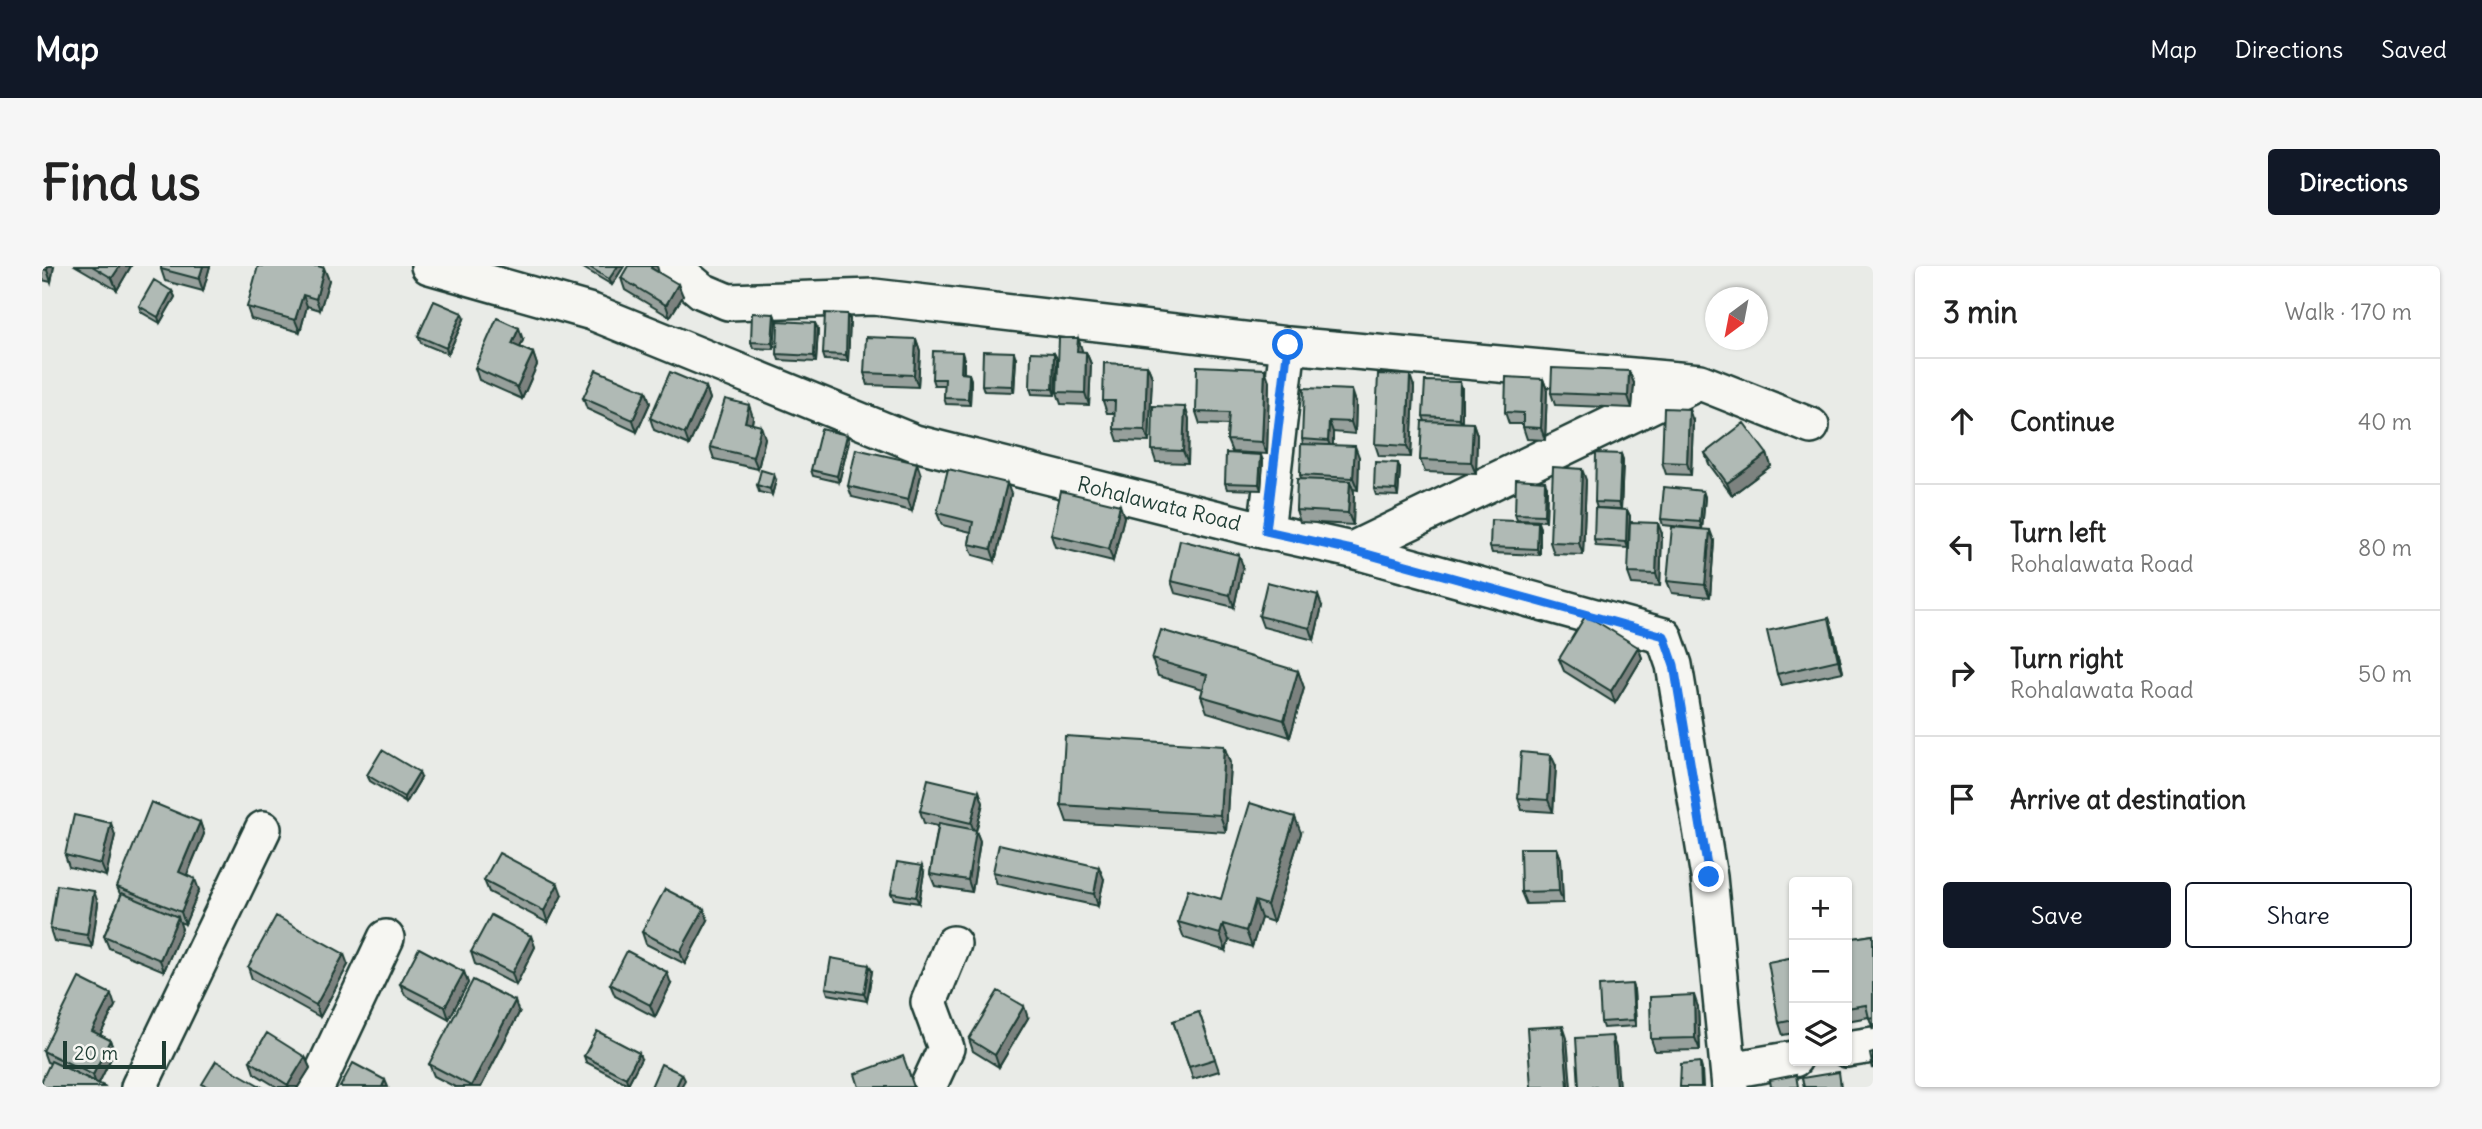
<!DOCTYPE html>
<meta charset="utf-8">
<style>
body{margin:0;font-family:Delius,sans-serif;background:#f6f6f6;color:#222}
.controls{position:absolute;right:21px;bottom:21px;display:grid;overflow:hidden;border-radius:7px;box-shadow:0 2px 5px #0004}
.controls button{width:63px;height:63px;display:grid;place-items:center;padding:0;border:0;border-bottom:2px solid #e0e0e0;background:#fff;color:#222;font:35px sans-serif}
.compass{position:absolute;left:1663px;top:21px;width:63px;height:63px;border-radius:50%;background:#fff;box-shadow:0 2px 5px #0004;rotate:212deg}
.scale{position:absolute;left:21px;bottom:18px;width:103px;box-sizing:border-box;padding-left:7px;border:4px solid #1f3d34;border-top:0;font-size:19px;line-height:24px;white-space:nowrap;color:#1f3d34;-webkit-text-stroke:5px #f6f6f2;paint-order:stroke}
.stop{position:absolute;width:21px;height:21px;margin:-16px;border:5px solid #1a73e8;border-radius:50%;background:#fff}
.stop.end{background:#1a73e8;border-color:#fff;box-shadow:0 2px 7px #0008}
.list{margin:0;padding:0;list-style:none}
h2{display:flex;justify-content:space-between;align-items:center;height:91px;margin:0;padding:0 28px;font-size:30px}
h2 small{font-size:23px;font-weight:400;color:#767676}
.list li{display:grid;grid-template-columns:46px 1fr auto;gap:21px;align-items:center;box-sizing:border-box;height:126px;padding:0 28px;border-top:2px solid #e0e0e0}
.list b{display:block;font-size:26px;white-space:nowrap}
.list p{margin:0;font-size:23px;white-space:nowrap;color:#767676}
.list em{font-size:23px;font-style:normal;color:#767676}
.actions{display:flex;gap:14px;padding:21px 28px}
.actions a{flex:1;padding:16px 0;border:2px solid #111827;border-radius:7px;text-align:center;font-size:24px;color:#111827}
.actions .main{background:#111827;color:#fff}
.icon{flex:none;width:38px;height:38px;fill:none;stroke:currentColor;stroke-width:2;stroke-linecap:round;stroke-linejoin:round}
.map{position:relative;flex:none;width:1831px;height:821px;overflow:hidden;border-radius:7px}
header{display:flex;align-items:center;gap:42px;box-sizing:border-box;height:98px;padding:0 35px;background:#111827;color:#fff}
header strong{font-size:33px}
nav{display:flex;gap:38px;margin-inline-start:auto;font-size:24px}
.intro{display:flex;align-items:center;justify-content:space-between;box-sizing:border-box;height:168px;padding:0 42px}
h1{margin:0;font-size:49px}
.button{padding:18px 32px;border-radius:7px;background:#111827;color:#fff;font-size:24px;font-weight:700}
main{display:flex;gap:42px;padding:0 42px}
aside{flex:1;background:#fff;border-radius:7px;box-shadow:0 2px 5px #0004}
.map>svg:first-child{display:block}
</style>
<header>
<strong>Map</strong>
<nav><a>Map</a><a>Directions</a><a>Saved</a></nav>
</header>
<div class="intro"><h1>Find us</h1><a class="button">Directions</a></div>
<main>
<div class="map">
<svg width="1831" height="821" viewBox="0 0 1831 821">
<rect width="100%" height="100%" fill="#e9ebe7"/>
<filter id="ink" filterUnits="userSpaceOnUse"><feTurbulence type="fractalNoise" baseFrequency=".0143" numOctaves="2"/><feDisplacementMap in="SourceGraphic" scale="14" xChannelSelector="R" yChannelSelector="G"/><feConvolveMatrix kernelMatrix="1 2 1 2 8 2 1 2 1" color-interpolation-filters="sRGB"/></filter>
<g filter="url(#ink)">
<g fill="none" stroke-linecap="round" stroke-linejoin="round">
<!-- street casing -->
<g stroke="#1f3d34" stroke-width="40">
<path id="street" d="M387,0L550,46L873,177L1224,265L1310,284L1622,370L1632,399L1667,611L1688,821
M630,0L660,25L686,36L832,31L1246,79L1224,265
M1246,79L1658,116L1769,160
M1310,284L1657,116
M1805,783L1831,779
M1688,804L1752,793
M97,821L221,563
M274,821L344,672
M886,821L904,782L887,736L911,678"/>
</g>
<!-- street -->
<use href="#street" stroke="#f6f6f2" stroke-width="35"/>
</g>
<!-- wall -->
<path fill="#97a09c" stroke="#1f3d34" stroke-width="2" d="M0,0H12L9,16L0,14Z
M34,0H89L75,24Z
M119,0H168L161,25L123,15L119,3Z
M538,0H582L570,19Z
M617,7L641,30L628,51L583,24L579,12Z
M287,14L278,44L265,40L258,66L209,53L205,41Z
M130,25L133,31L118,57L99,46L97,40Z
M732,48L734,54L732,83L711,82L709,76Z
M422,53L406,88L379,77L376,70Z
M808,54L806,95L783,94L781,88Z
M776,63L774,96L737,94L735,88Z
M1036,72L1040,86H1044L1049,98L1047,139L1019,138L1015,126Z
M874,73L878,85L876,121L826,119L822,107Z
M481,74L478,81L491,87L495,99L480,133L437,114L433,102Z
M1012,87L1015,93L1013,129L990,128L988,122Z
M974,92L972,126L942,125L940,119Z
M922,93V107L927,108L929,114L928,139L904,138L902,132L903,119H892L890,113Z
M1105,99L1110,111L1107,176L1076,175L1072,163L1073,147H1065L1061,135Z
M1501,113L1505,124L1503,174L1485,173L1481,161V158H1467L1463,146Z
M1227,115L1225,188L1190,186L1185,174L1186,159L1158,158L1154,146Z
M1592,117L1590,142L1513,139L1509,127Z
M664,121L668,133L647,179L612,164L608,152Z
M1372,121L1369,191L1337,190L1333,178Z
M1420,122V157H1431L1435,169L1434,208L1383,206L1378,194L1383,155L1381,150Z
M604,125L608,137L595,166L545,143L541,132Z
M1314,136L1313,168L1291,166V179L1317,191L1316,224L1311,223L1312,226L1311,259L1258,256L1254,244L1259,213L1258,209L1261,178L1260,173Z
M1143,141L1147,153L1146,197L1114,196L1110,184Z
M711,151L710,158L723,172L716,203L672,193L668,181Z
M1651,155L1649,209L1624,208L1620,196Z
M805,169L807,175L797,216L771,210L769,204Z
M1663,187L1725,188L1729,200L1690,229L1667,198Z
M1579,188L1581,194L1579,243L1555,242L1553,236Z
M1221,195L1219,224L1185,223L1183,217Z
M1358,203L1356,230L1334,229L1332,223Z
M879,209L870,245L810,231L806,220Z
M734,214L730,229L717,226L715,219Z
M1544,214L1541,289L1512,288L1508,276Z
M1505,221L1504,255L1475,254L1473,248Z
M1661,225L1663,231L1660,263L1621,259L1619,253Z
M969,228L953,295L931,289L927,278L929,266L900,259L895,247Z
M1585,244L1588,250L1586,282L1554,280L1552,274Z
M1082,251L1071,295L1013,281L1009,269Z
M1498,262V289L1450,287L1448,281Z
M1620,268L1618,320L1590,318L1586,307Z
M1672,275L1668,331L1630,327L1625,315Z
M1201,300L1192,341L1133,327L1129,315Z
M1280,340L1272,374L1221,361L1217,350Z
M1787,352L1791,364L1801,406L1739,419L1735,408Z
M1596,381L1600,392L1573,437L1522,405L1517,393Z
M1110,393L1256,405L1262,422L1248,471L1165,446L1159,430L1161,423L1116,410Z
M1182,480L1188,497L1184,566L1025,556L1019,539Z
M1514,500L1511,546L1480,544L1476,532Z
M325,509L379,512L364,537L328,515Z
M937,525L941,537L934,565L938,575L930,626L893,620L888,608L896,560L882,557L878,545Z
M158,556L162,568L145,609L157,624L143,658L137,656L140,663L122,705L67,682L62,670L79,630L75,621Z
M1259,567L1231,656L1219,652L1210,681L1187,674L1184,685L1142,672L1136,656L1179,633Z
M73,569L64,610L27,601L23,589Z
M1515,582L1519,593L1521,637L1484,638L1479,626Z
M882,606L877,637L852,633L849,627Z
M951,606L1062,613L1056,640L955,618Z
M442,614L520,629L506,657L447,626Z
M56,637L50,681L12,675L8,663Z
M666,654L643,698L604,678L600,666Z
M1831,669V764L1827,751L1805,755V673Z
M489,670L493,681L474,719L433,698L429,686Z
M1752,691V767L1741,769L1737,757Z
M306,699L278,751L210,713L206,701Z
M830,705L825,735L786,728L784,722Z
M422,706L426,717L407,753L363,729L358,718Z
M568,718H629L613,751L573,730Z
M1592,724L1594,760L1561,762L1559,756Z
M73,740L58,769L68,774L72,786L57,817L5,796L1,785Z
M1656,741L1658,784L1613,785L1609,773Z
M1157,746L1177,805L1151,813L1131,755Z
M477,747L439,821H413L392,810L387,798Z
M986,752L957,801L931,785L927,773Z
M542,790L599,793L586,818L544,796Z
M263,791L268,802L256,821H235L212,807L208,795Z"/>
<!-- shaded-wall -->
<path fill="#7b827f" stroke="#1f3d34" stroke-width="2" d="M6,0H12L9,16L5,4Z
M78,0H89L75,24L70,12Z
M161,0H168L161,25L157,13Z
M576,0H582L570,19L567,13Z
M610,0H615L617,7L609,2Z
M282,2L287,14L278,44L274,33Z
M636,18L641,30L628,51L624,39Z
M130,25L133,31L118,57L116,51Z
M261,29L265,40L258,66L253,54Z
M420,47L422,53L406,88L404,82Z
M732,48L734,54L732,83L730,77Z
M805,48L808,54L806,95L804,89Z
M773,57L776,63L774,96L772,90Z
M477,62L481,74L475,89L470,78Z
M1036,72L1040,84L1039,97L1035,85Z
M874,73L878,85L876,121L872,109Z
M920,86L922,93L921,113L919,107Z
M972,86L974,92L972,126L970,120Z
M1044,86L1049,98L1047,139L1043,127Z
M491,87L495,99L480,133L475,121Z
M1012,87L1015,93L1013,129L1011,123Z
M1105,99L1110,111L1107,176L1103,164Z
M1223,103L1227,115L1225,188L1220,176Z
M1587,105L1592,117L1590,142L1586,130Z
M927,108L929,114L928,139L926,133Z
M1368,109L1372,121L1369,191L1365,180Z
M1501,113L1505,124L1503,174L1499,162Z
M1418,116L1420,122V158L1417,152Z
M664,121L668,133L647,179L643,168Z
M1310,124L1314,136L1313,168L1309,156Z
M604,125L608,137L595,166L591,154Z
M707,139L711,151L708,168L703,156Z
M1143,141L1147,153L1146,197L1141,185Z
M1647,143L1651,155L1649,209L1645,197Z
M1287,155L1291,166V186L1286,175Z
M1431,157L1435,169L1434,208L1429,196Z
M719,160L723,172L716,203L711,191Z
M805,169L807,175L797,216L795,210Z
M1313,180L1317,191L1316,224L1311,212Z
M1579,188L1581,194L1579,243L1577,237Z
M1725,188L1729,200L1690,229L1685,217Z
M1219,189L1221,195L1219,224L1217,218Z
M875,197L879,209L870,245L866,234Z
M1356,197L1358,203L1356,230L1354,224Z
M1540,203L1544,214L1541,289L1537,277Z
M732,208L734,214L730,229L728,223Z
M1308,215L1312,226L1311,259L1306,247Z
M1503,215L1505,221L1504,255L1502,249Z
M965,217L969,228L953,295L949,283Z
M1661,225L1663,231L1660,263L1658,256Z
M1078,239L1082,251L1071,295L1067,283Z
M1585,244L1588,250L1586,282L1584,276Z
M1496,256L1498,262V289L1495,283Z
M1616,257L1620,268L1618,320L1614,308Z
M1668,264L1672,275L1668,331L1663,319Z
M1197,289L1201,300L1192,341L1188,329Z
M1276,329L1280,340L1272,374L1268,362Z
M1787,352L1791,364L1801,406L1796,394Z
M1596,381L1600,392L1573,437L1569,425Z
M1256,405L1262,422L1248,471L1242,454Z
M1182,480L1188,497L1184,566L1178,549Z
M1509,489L1514,500L1511,546L1506,534Z
M377,506L379,512L364,537L362,531Z
M937,525L941,537L934,565L938,575L930,626L926,614L933,568L929,557Z
M1253,551L1259,567L1231,656L1225,639Z
M158,556L162,568L141,618L137,606Z
M69,557L73,569L64,610L59,598Z
M1515,582L1519,593L1521,637L1517,625Z
M880,600L882,606L877,637L874,631Z
M1057,601L1062,613L1056,640L1052,628Z
M153,613L157,624L143,658L139,646Z
M516,618L520,629L506,657L502,645Z
M52,625L56,637L50,681L45,669Z
M1213,635L1219,652L1210,681L1204,665Z
M662,643L666,654L643,698L638,686Z
M136,651L140,663L122,705L118,694Z
M1181,658L1187,674L1184,685L1178,668Z
M489,670L493,681L474,719L470,707Z
M302,688L306,699L278,751L274,739Z
M827,699L830,705L825,735L822,728Z
M422,706L426,717L407,753L403,741Z
M625,706L629,718L613,751L608,739Z
M1590,718L1592,724L1594,760L1592,754Z
M69,728L73,740L54,777L50,765Z
M1652,729L1656,741L1658,784L1653,772Z
M473,735L477,747L439,821H429Z
M982,740L986,752L957,801L953,789Z
M1521,760L1525,772L1529,821H1526Z
M1570,770L1574,782L1577,821H1574Z
M68,774L72,786L55,821L51,809Z
M597,787L599,793L586,818L584,812Z
M263,791L268,802L256,821H247L246,819Z
M1658,796L1660,803L1661,821H1659Z
M640,808L643,814L639,821H634Z
M343,814L346,821H340Z"/>
<!-- building -->
<path fill="#b0bab5" stroke="#1f3d34" stroke-width="2" d="M0,0H6L5,4L0,3Z
M50,0H78L70,12Z
M119,0H161L157,13L119,3Z
M216,0H276L282,2L274,33L261,29L253,54L205,41Z
M546,0H576L567,13Z
M586,0H610L609,2L636,18L624,39L579,12Z
M112,14L130,25L116,51L97,40Z
M392,35L420,47L404,82L376,70Z
M710,47L732,48L730,77L709,76Z
M783,47L805,48L804,89L781,88Z
M455,52L477,62L470,78L491,87L475,121L433,102Z
M736,55L773,57L772,90L735,88Z
M824,71L874,73L872,109L822,107Z
M1017,72H1036L1035,85L1044,86L1043,127L1015,126Z
M891,85L920,86L919,107L927,108L926,133L902,132L903,113H890Z
M941,85L972,86L970,120L940,119Z
M989,86L1012,87L1011,123L988,122Z
M1062,97L1105,99L1103,164L1072,163L1073,135H1061Z
M1155,100L1223,103L1220,176L1185,174L1187,147L1154,146Z
M1510,102L1587,105L1586,130L1509,127Z
M554,104L604,125L591,154L541,132Z
M628,106L664,121L643,168L608,152Z
M1336,108L1368,109L1365,180L1333,178Z
M1464,111L1501,113L1499,162L1481,161V147L1463,146Z
M1383,115L1418,116L1417,152L1381,150Z
M1262,122L1310,124L1309,156L1287,155L1286,175L1260,173Z
M683,133L707,139L703,156L719,160L711,191L668,181Z
M1111,140L1143,141L1141,185L1110,184Z
M1622,142L1647,143L1645,197L1620,196Z
M1380,155L1431,157L1429,196L1378,194Z
M1702,157L1725,188L1685,217L1663,187Z
M779,163L805,169L795,210L769,204Z
M1259,178L1313,180L1311,212L1258,209Z
M814,183L875,197L866,234L806,220Z
M1184,187L1219,189L1217,218L1183,217Z
M1554,187L1579,188L1577,237L1553,236Z
M1333,196L1356,197L1354,224L1332,223Z
M1511,201L1540,203L1537,277L1508,276Z
M906,203L965,217L949,283L927,278L931,256L895,247Z
M719,204L732,208L728,223L715,219Z
M1255,213L1308,215L1306,247L1254,244Z
M1474,213L1503,215L1502,249L1473,248Z
M1622,221L1661,225L1658,256L1619,253Z
M1019,225L1078,239L1067,283L1009,269Z
M1553,242L1585,244L1584,276L1552,274Z
M1449,254L1496,256L1495,283L1448,281Z
M1588,256L1616,257L1614,308L1586,307Z
M1630,261L1668,264L1663,319L1625,315Z
M1138,274L1197,289L1188,329L1129,315Z
M1225,316L1276,329L1268,362L1217,350Z
M1544,349L1596,381L1569,425L1517,393Z
M1787,352L1796,394L1735,408L1725,365Z
M1119,364L1256,405L1242,454L1159,430L1165,409L1110,393Z
M1023,470L1182,480L1178,549L1019,539Z
M340,484L377,506L362,531L325,509Z
M1479,486L1509,489L1506,534L1476,532Z
M886,513L937,525L929,557L878,545Z
M109,536L158,556L137,606L153,613L139,646L75,621Z
M1208,537L1253,551L1225,639L1213,635L1204,665L1181,658L1178,668L1136,656L1146,623L1179,633Z
M32,549L69,557L59,598L23,589Z
M897,557L934,564L926,614L888,608Z
M957,578L1057,601L1052,628L951,606Z
M1478,582H1515L1517,625L1479,626Z
M457,587L516,618L502,645L442,614Z
M855,596L880,600L874,631L849,627Z
M15,619L52,625L45,669L8,663Z
M623,623L662,643L638,686L600,666Z
M80,627L136,651L118,694L62,670Z
M449,649L489,670L470,707L429,686Z
M234,650L302,688L274,739L206,701Z
M1831,669V751L1827,752L1824,739L1805,742V673Z
M377,682L422,706L403,741L358,718Z
M585,685L625,706L608,739L568,718Z
M1752,691V754L1737,757L1726,696Z
M789,692L827,699L822,728L784,722Z
M37,712L69,728L50,765L68,774L51,809L1,785Z
M431,714L473,735L429,820L387,798Z
M1590,718L1592,754L1559,756L1557,720Z
M956,725L982,740L953,789L927,773Z
M1652,729L1653,772L1609,773L1608,731Z
M1157,746L1173,793L1147,801L1131,755Z
M1521,760L1526,821H1489L1485,762Z
M555,765L597,787L584,812L542,790Z
M225,767L263,791L246,819L208,795Z
M1570,770L1574,821H1537L1534,772Z
M1831,787V803L1828,788Z
M861,790L872,821H817L813,808Z
M9,795L64,821H0V814Z
M174,795L220,821H166L160,818Z
M1658,796L1659,821H1638L1639,798Z
M311,797L343,814L340,821H298Z
M619,798L640,808L634,821H609Z
M1797,806L1799,821H1762L1760,812Z
M1754,809L1756,821H1729L1728,814Z"/>
</g>
<g fill="none" stroke-linecap="round" stroke-linejoin="round" filter="url(#ink)">
<!-- route -->
<path stroke="#1a73e8" stroke-width="9" d="M1246,79L1224,265L1310,284L1622,370L1632,399L1667,611"/>
</g>
<g text-anchor="middle" stroke-width="5" stroke-linejoin="round" paint-order="stroke">
<!-- street labels -->
<g font-size="21" fill="#1f3d34" stroke="#f6f6f2">
<text transform="translate(1117 238) rotate(14)" y="7">Rohalawata Road</text>
</g>
</g>
</svg>
<div class="controls">
<button>+</button>
<button>−</button>
<button><svg class="icon" aria-label="layers" viewBox="0 0 24 24"><path d="M12 4l9 5-9 5-9-5zM3 14l9 5 9-5"/></svg></button>
</div>
<svg class="compass" viewBox="-18 -18 36 36"><path d="M0-13l5 13h-10z" fill="#e53935"/><path d="M0 13l5-13h-10z" fill="#767676"/></svg>
<div class="scale">20 m</div>
<div class="stop" style="left:1246px;top:79px"></div>
<div class="stop end" style="left:1667px;top:611px"></div>
</div>
<aside>
<h2>3 min<small>Walk · 170 m</small></h2>
<ul class="list">
<li><svg class="icon" aria-label="ahead" viewBox="0 0 24 24"><path d="M12 20V5M6 11l6-6 6 6"/></svg><div><b>Continue</b></div><em>40 m</em></li>
<li><svg class="icon" aria-label="left" viewBox="0 0 24 24"><path d="M17 20v-9H6M10 6l-5 5 5 5"/></svg><div><b>Turn left</b><p>Rohalawata Road</p></div><em>80 m</em></li>
<li><svg class="icon" aria-label="right" viewBox="0 0 24 24"><path d="M7 20v-9h11M14 6l5 5-5 5"/></svg><div><b>Turn right</b><p>Rohalawata Road</p></div><em>50 m</em></li>
<li><svg class="icon" aria-label="arrive" viewBox="0 0 24 24"><path d="M6 21V4h12l-3 4 3 4H6"/></svg><div><b>Arrive at destination</b></div></li>
</ul>
<div class="actions"><a class="main">Save</a><a>Share</a></div>
</aside>
</main>
